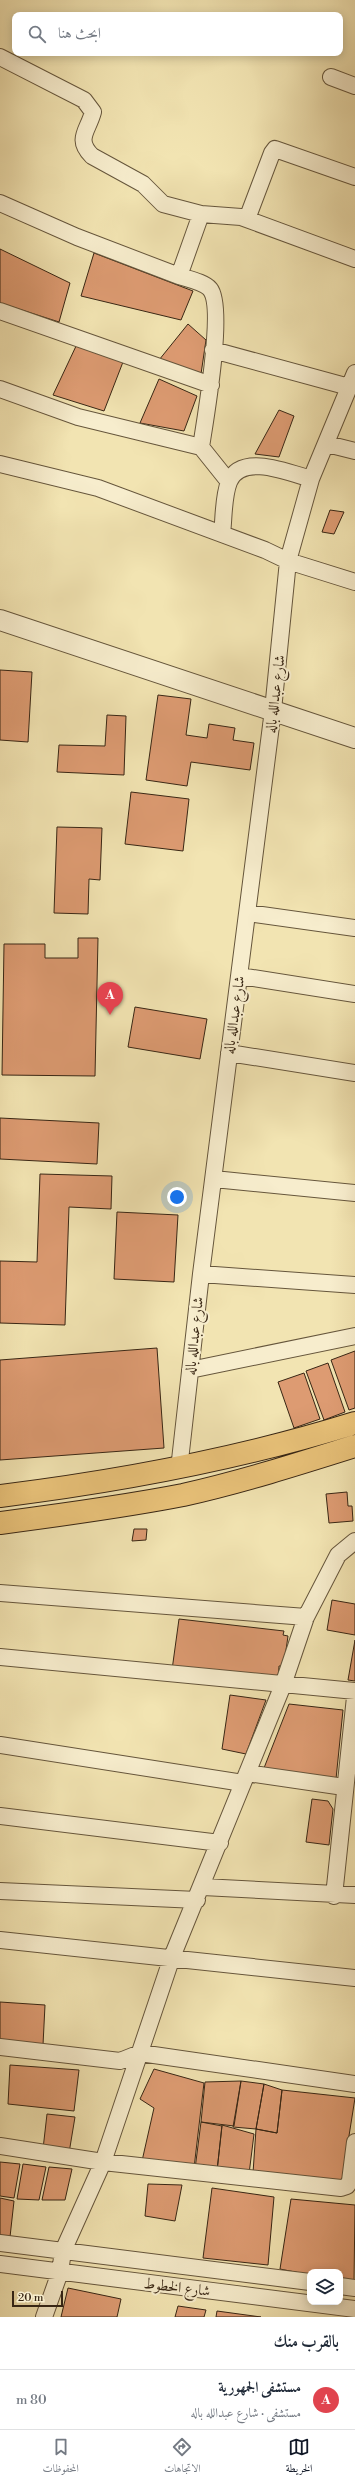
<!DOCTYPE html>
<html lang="ar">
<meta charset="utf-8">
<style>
body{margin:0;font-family:"Libre Bodoni",Amiri,serif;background:#f6f6f7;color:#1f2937;direction:rtl}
.controls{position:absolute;right:12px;bottom:12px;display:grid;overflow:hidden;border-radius:8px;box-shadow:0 2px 10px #0003}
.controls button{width:36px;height:36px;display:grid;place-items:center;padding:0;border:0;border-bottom:1px solid #e0e1e3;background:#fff;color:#1f2937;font:20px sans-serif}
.scale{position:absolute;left:12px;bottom:10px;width:51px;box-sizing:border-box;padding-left:4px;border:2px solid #382614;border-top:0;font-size:11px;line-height:14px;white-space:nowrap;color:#382614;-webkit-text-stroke:3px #f7edcd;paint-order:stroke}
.you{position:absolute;left:177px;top:1197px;width:14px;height:14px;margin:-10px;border:3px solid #fff;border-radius:50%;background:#1a73e8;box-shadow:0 0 0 6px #1a73e833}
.badge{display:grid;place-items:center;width:26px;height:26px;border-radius:50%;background:#111827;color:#fff;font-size:13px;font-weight:700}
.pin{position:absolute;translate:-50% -33px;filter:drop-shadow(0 1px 2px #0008)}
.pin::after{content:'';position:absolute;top:21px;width:14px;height:12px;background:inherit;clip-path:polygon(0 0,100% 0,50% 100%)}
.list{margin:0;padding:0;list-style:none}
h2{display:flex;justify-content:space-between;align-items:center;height:52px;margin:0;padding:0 16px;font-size:17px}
h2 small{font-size:13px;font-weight:400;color:#747a83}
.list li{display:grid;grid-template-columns:26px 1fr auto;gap:12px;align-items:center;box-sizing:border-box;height:60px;padding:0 16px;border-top:1px solid #e0e1e3}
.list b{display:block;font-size:15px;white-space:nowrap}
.list p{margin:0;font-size:13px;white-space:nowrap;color:#747a83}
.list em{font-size:13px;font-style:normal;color:#747a83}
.icon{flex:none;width:22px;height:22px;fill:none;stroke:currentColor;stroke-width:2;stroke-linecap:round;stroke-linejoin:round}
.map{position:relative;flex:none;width:355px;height:2317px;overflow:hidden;direction:ltr}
.search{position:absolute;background:#fff;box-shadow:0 2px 10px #0003;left:12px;right:12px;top:12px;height:44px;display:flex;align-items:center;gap:10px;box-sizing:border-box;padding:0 14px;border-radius:8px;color:#747a83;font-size:15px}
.sheet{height:112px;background:#fff}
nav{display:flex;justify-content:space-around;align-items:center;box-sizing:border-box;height:56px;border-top:1px solid #e0e1e3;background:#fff;font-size:11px;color:#747a83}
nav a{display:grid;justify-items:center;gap:2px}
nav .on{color:#111827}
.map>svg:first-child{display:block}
</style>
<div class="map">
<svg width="355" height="2317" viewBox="0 0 355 2317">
<rect width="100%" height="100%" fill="#f2e4b2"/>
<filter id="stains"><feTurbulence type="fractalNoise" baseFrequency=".005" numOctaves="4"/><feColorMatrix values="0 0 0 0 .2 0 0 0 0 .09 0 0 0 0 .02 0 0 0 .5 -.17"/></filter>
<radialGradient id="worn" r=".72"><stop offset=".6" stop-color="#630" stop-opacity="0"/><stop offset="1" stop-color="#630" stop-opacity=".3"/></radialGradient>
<!-- building -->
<path fill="#dd9b72" stroke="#382614" d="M0,249L70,283L59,322L0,303Z
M94,253L193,291L181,320L81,296Z
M188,324L206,340L201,374L159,360Z
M77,344L123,362L104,411L53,395Z
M159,379L197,396L184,431L140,423Z
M279,410L294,416L279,457L255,454Z
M330,510L344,512L334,534L322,532Z
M0,670L32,672L28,742L0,740Z
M158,695L191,699L186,735L207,738L209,724L235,728L233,740L254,743L250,770L191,762L187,786L146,780Z
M107,715L126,716L124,775L57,772L59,745L105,746Z
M131,792L189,799L183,851L125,844Z
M57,827L102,828L100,880L89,879L88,914L54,913Z
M78,938H98L95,1076L2,1075L4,944H45V958H78Z
M135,1007L207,1019L200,1059L128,1047Z
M0,1118L99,1123L97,1164L0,1159Z
M40,1174L112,1176L111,1209L69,1207L65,1325L0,1323V1261L37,1262Z
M117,1212L178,1215L174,1282L114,1279Z
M157,1348L164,1448L0,1460V1360Z
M355,1351V1408L349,1410L331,1360Z
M328,1363L345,1412L324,1420L306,1371Z
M304,1373L320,1419L294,1428L278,1382Z
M347,1492L348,1506H352L353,1521L329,1523L326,1494Z
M134,1529H147L146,1540L132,1541Z
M332,1600L355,1604V1635L327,1630Z
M179,1619L284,1631L283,1635L288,1636L285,1657H284L282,1666H279L278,1682L172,1670Z
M355,1640V1681L348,1680Z
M230,1695L266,1700L246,1754L222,1749Z
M289,1704L343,1710L336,1779L264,1768Z
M312,1799L328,1801L333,1809L329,1845L306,1842Z
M0,2002L45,2005L43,2045L0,2040Z
M10,2065L79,2070L74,2111L8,2104Z
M154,2069L204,2083L194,2168L142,2161L154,2108L140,2099Z
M241,2081L264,2084L256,2129L233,2127Z
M241,2081L234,2126L201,2122L205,2082Z
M264,2084L282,2090L277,2133L256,2129Z
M282,2090L355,2098L342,2180L253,2173L256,2129L277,2133Z
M47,2114L75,2117L69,2153L43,2149Z
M201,2122L222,2126L217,2171L195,2169Z
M222,2125L254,2134L249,2174L217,2171Z
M0,2162L20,2164L14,2198L0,2196Z
M23,2164L46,2167L39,2200L17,2199Z
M49,2167L72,2169L65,2200H42Z
M148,2184L182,2185L175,2221L145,2216Z
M212,2188L274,2197L268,2265L203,2258Z
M0,2198L14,2201L10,2237L0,2235Z
M291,2199L355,2205L354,2282L340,2280V2272H310V2275L280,2269Z
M68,2288L121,2299L117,2317H61Z
M178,2306L206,2310L204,2317H175Z
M217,2311L261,2317H216Z"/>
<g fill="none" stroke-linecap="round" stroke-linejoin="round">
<!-- minor casing -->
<g stroke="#66563c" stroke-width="18">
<path id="minor" d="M0,57L84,100L93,112C88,131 75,139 92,156L143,184L163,204L201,214L241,217L355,259
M331,77L355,86
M0,203L77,237L179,276
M247,219L272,153L275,149L355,177
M0,311L211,385
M213,350L349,387
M355,373L311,479L288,561L355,582
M0,389L78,417L201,447L229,482
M327,444L355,451
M201,447C205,421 225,307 210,289C204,282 188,279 179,276L201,214
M0,464L98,488L265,550L288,561L273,710L201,1274L179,1469
M222,534C224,518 223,497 229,482C241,452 290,473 311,479
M248,913L355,928
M240,976L355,994
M229,1053L355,1073
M214,1179L355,1193
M201,1274L355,1285
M190,1370L355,1336
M0,1593L306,1617
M0,1657L355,1691
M0,1745L243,1783
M247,1773L344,1787
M0,1816L220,1843
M203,1887L355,1895
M0,1891L197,1900
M334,1896L355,1697
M0,1940L355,1978
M0,2047L120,2061L140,2053L355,2084
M0,2146L103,2162L341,2188L347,2186L350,2181L355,2142
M0,2243L310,2282
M0,2264L355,2309
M340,2286L355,2288
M44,2317L60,2272L63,2251L103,2162L172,1957L283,1685L306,1617L338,1555L355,1541"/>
</g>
<!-- tertiary casing -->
<g stroke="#66563c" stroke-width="22">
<path id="tertiary" d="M0,620L355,738"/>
</g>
<!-- primary casing -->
<g stroke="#382614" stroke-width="24">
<path id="primary" d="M0,1496C121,1481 239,1459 355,1423
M0,1523C61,1515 122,1507 183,1495C241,1482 298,1464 355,1446"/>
</g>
<!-- minor -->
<use href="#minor" stroke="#f7edcd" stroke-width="16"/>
<!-- tertiary -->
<use href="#tertiary" stroke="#f7edcd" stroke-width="20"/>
<!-- primary -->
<use href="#primary" stroke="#e9c279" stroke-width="22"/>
</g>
<g text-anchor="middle" stroke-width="4" stroke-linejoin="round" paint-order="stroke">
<!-- street labels -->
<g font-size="15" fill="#382614" stroke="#f7edcd">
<text transform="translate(275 694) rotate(-83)" y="5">شارع عبدالله باله</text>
<text transform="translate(234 1015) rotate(-82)" y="5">شارع عبدالله باله</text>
<text transform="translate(194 1336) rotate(-84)" y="5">شارع عبدالله باله</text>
<text transform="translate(177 2287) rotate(7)" y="5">شارع الخطوط</text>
</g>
</g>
<rect width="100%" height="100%" filter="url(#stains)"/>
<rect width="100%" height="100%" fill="url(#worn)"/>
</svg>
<div class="controls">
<button><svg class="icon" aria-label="layers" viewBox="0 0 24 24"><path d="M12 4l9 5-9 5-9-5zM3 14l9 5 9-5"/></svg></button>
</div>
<div class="scale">20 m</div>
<div class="you"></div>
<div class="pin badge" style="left:110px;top:1015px;background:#e0444e">A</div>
<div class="search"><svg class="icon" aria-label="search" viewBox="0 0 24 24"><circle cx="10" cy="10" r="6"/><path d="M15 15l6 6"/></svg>ابحث هنا</div>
</div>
<section class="sheet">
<h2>بالقرب منك<small></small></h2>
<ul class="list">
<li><span class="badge" style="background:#e0444e">A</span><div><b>مستشفى الجمهورية</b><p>مستشفى · شارع عبدالله باله</p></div><em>80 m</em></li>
</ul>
</section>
<nav>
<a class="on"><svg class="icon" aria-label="map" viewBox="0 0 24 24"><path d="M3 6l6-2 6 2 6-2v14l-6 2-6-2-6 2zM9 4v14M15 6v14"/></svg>الخريطة</a>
<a><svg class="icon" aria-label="directions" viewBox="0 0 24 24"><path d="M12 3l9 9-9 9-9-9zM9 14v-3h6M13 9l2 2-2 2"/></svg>الاتجاهات</a>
<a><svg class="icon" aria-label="saved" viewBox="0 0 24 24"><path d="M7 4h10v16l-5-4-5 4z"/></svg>المحفوظات</a>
</nav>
